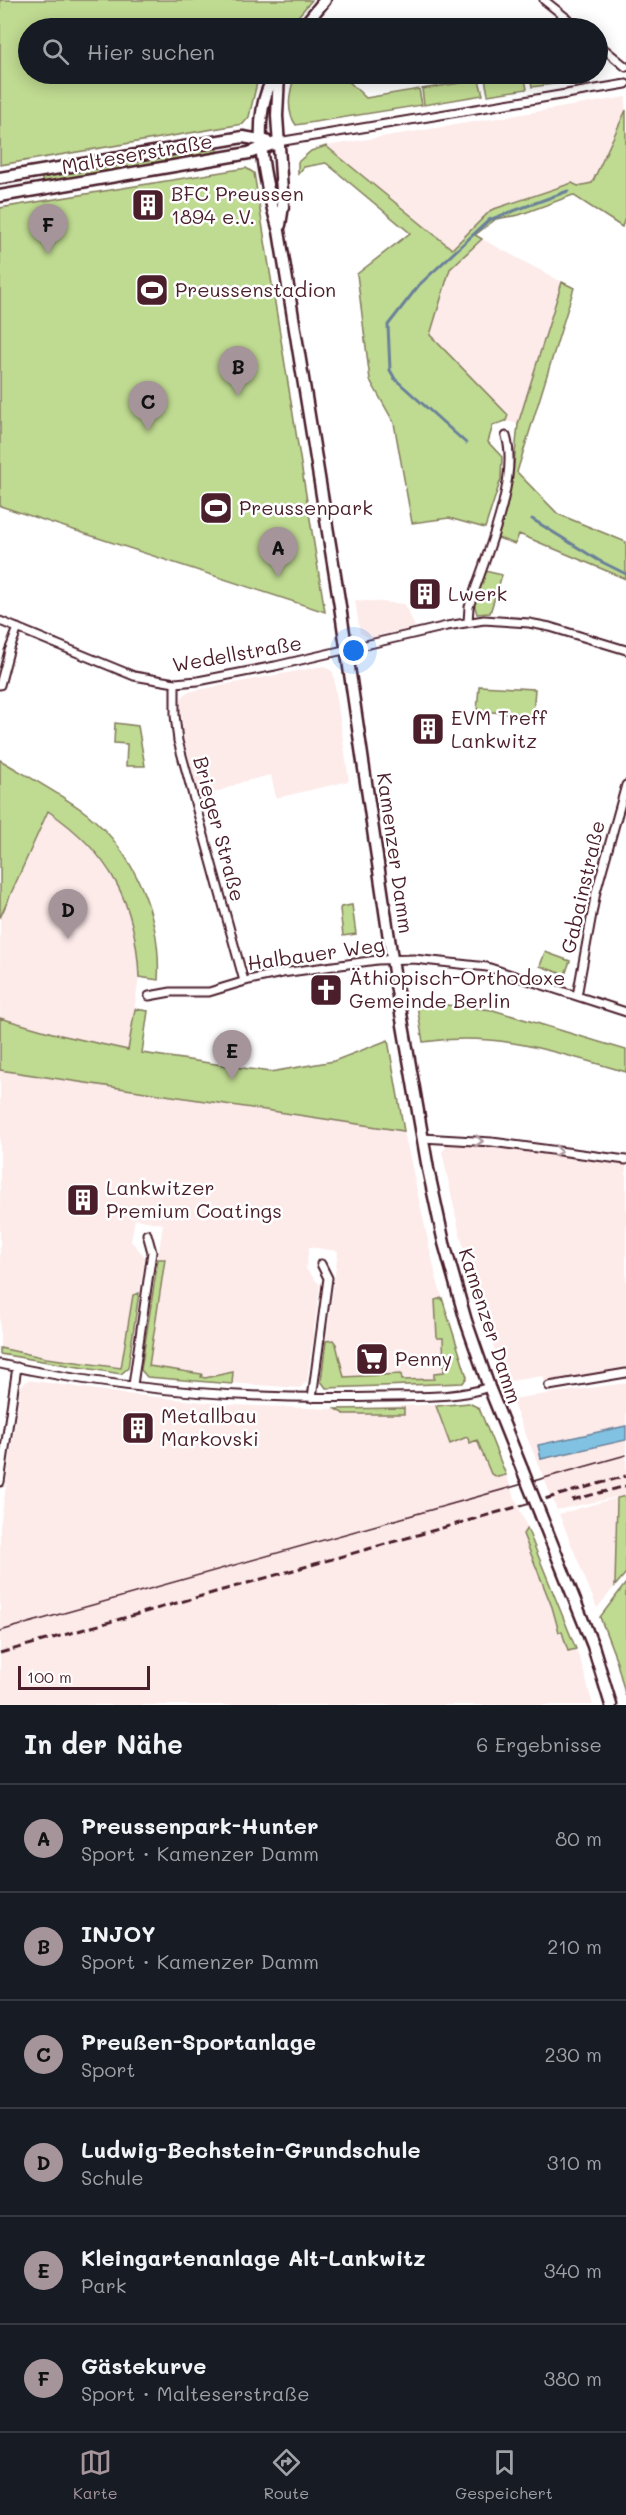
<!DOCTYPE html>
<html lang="de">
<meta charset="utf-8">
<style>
body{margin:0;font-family:Mali,sans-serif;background:#242831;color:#f1f3f6}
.scale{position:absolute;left:18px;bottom:15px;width:132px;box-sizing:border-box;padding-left:6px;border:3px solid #4a1f2b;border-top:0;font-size:16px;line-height:21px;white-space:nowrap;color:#4a1f2b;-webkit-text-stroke:4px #fff;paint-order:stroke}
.you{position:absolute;left:354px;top:651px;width:21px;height:21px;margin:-15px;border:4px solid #fff;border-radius:50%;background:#1a73e8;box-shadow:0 0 0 9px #1a73e833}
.badge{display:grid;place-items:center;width:39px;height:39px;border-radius:50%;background:#a6949b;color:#111;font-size:20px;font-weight:700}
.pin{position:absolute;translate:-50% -50px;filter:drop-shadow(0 2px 3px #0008)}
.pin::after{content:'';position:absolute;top:32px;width:21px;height:18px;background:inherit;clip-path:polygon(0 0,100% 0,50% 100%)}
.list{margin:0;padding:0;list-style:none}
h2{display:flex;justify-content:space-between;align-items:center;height:78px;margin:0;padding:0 24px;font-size:26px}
h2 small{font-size:20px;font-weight:400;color:#9ea1a6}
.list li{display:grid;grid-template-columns:39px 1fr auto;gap:18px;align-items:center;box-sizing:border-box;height:108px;padding:0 24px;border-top:2px solid #363941}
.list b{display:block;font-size:22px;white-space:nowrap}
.list p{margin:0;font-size:20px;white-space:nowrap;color:#9ea1a6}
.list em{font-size:20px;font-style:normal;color:#9ea1a6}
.icon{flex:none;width:33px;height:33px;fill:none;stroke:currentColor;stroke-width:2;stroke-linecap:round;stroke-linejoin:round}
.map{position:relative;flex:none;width:626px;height:1705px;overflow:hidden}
.search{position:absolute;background:#171b24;box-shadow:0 3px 15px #0003;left:18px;right:18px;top:18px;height:66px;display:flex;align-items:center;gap:15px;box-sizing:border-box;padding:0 21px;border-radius:33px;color:#9ea1a6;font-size:22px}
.sheet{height:726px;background:#171b24}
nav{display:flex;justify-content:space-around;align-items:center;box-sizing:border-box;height:84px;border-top:2px solid #363941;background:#171b24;font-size:16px;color:#9ea1a6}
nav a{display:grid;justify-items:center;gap:3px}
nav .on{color:#a6949b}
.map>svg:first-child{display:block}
</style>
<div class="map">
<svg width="626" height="1705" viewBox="0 0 626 1705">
<rect width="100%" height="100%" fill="#fff"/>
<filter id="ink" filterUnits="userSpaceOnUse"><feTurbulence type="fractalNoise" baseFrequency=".0167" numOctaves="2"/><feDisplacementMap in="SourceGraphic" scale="12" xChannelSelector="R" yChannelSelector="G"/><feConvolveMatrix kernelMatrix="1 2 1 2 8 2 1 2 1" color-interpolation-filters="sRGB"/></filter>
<g filter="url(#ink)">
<!-- built -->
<path fill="#fdebea" d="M626,97L625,114L592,183L578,186L572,183L491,210L452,249L326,146Z
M482,239L562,282L518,424L506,421L508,415L430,335L450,268Z
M355,600L405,604L415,627L369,638L360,633Z
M324,666L333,672L349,781L276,798L271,775L242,782L200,799L183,735L181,699L187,692Z
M47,810L70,826L97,852L111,871L129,910L138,948L139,977L128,1051L56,1034L0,1018V918Z
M0,1070L404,1131L436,1277L467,1377L463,1383L446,1385L326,1388L321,1381L338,1251L309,1247L306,1269L320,1285L307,1381L300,1388L147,1377L141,1370L163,1224L135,1219L131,1241L145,1257L128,1368L121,1374L0,1354Z
M447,1145L493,1146L626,1163V1369L545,1382L543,1376L504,1382L460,1235L442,1152Z
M28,1380L125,1394L234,1405L335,1409L469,1403L479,1408L498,1477L506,1475L581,1662L593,1705H0V1526L21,1386Z
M626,1383V1495L557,1510L511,1399Z
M616,1498L615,1586L597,1608L559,1514Z"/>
<!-- green -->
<path fill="#bfda91" stroke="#847c5e" stroke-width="1.5" d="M0,0H312L288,28L283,26L281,28H28V74H259L249,117L243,124L0,165Z
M295,74H341L366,98L419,89L422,105L296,125C285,110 290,91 295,74Z
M524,74L527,89L488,95L485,79Z
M530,74H567L568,82L532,87Z
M479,80L483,95L424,105L422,89Z
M626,110V215L622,227L573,195L519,215L496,219L475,235L482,239L450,269L430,335L508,415L506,421L493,425L488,442L502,457L501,479L485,528L449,518L412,523L394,423L370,380L357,274L410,233L326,163L304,167L298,174V162L311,151L326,146L452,249L491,210L572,183L578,186L592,183Z
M215,148L218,150L215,152L42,183V176Z
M246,168L254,173L325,612L0,506V208Z
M562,282L574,288L517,472L558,514L626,542V579L519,534L515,544L495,537L512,483L518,424Z
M485,571L502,575L490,613L477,614L474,604Z
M479,686L535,689L533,715L477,711Z
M115,723L138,726L145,766H126L127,744L114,743Z
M0,760C29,777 59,793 86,813C135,852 162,919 158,980L139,977C136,902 110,853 48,811L0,918Z
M352,905L356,934L343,936L340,909L341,907Z
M545,952L570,961L565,975L540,966Z
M446,1005L493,1010L626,1050V1072C555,1052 499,1031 423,1042L417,1006Z
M135,1009L148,1011L142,1053L270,1072L334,1061L388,1040L404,1131L0,1070V1018L56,1034L128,1050Z
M158,1259H165L149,1366L202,1374L201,1377L205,1378L233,1372L232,1384L147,1377L141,1370Z
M139,1293L128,1368L121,1374L0,1354V1348L46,1358L121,1368L133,1295Z
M442,1298L467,1377L463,1383L326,1388L321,1381L326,1341L333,1340L336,1344L344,1377L401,1374L402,1380L434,1379V1373L444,1372L443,1338H437L435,1300Z
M469,1403L479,1408L506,1475L498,1477L491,1474L477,1440L470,1443L467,1437L450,1444L436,1406Z
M404,1408V1414H344L335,1409Z
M626,1496V1573L615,1586L617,1498Z
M527,1528L576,1649L568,1651L562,1632H559L552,1607L523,1534Z
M626,1583V1697L616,1659L600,1617Z"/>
<!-- water -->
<path fill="#81c2e2" stroke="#6b8199" stroke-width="1.5" d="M626,1426V1440L541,1459L538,1445Z"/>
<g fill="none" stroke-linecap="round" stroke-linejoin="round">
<!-- stream -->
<path stroke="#6b8199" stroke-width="3" d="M466,443L395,379L390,370L388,325L419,285L489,220L568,191
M532,519L598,560L626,574"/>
<!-- minor casing -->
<g stroke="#4a1f2b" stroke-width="11">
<path id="minor" d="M544,0L579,28
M598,44L626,67
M278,142L626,84
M0,621L134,676L175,683L198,681L275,666L447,626L484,620L529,623L550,627L626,650
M468,622L469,607C483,563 520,480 506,436
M175,683V715L178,741L244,981
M0,685L9,651L18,628
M149,996L171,992H209L249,980L282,973L377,960L414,959L487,967L626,1012
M577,996L596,892L626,785
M422,1138L492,1142L626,1160
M0,1364C124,1391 254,1400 381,1397C417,1396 455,1399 489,1387
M133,1385L152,1252L147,1234
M549,1386L626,1373
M312,1398L328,1278L321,1264
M0,1482L17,1367"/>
</g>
<!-- secondary casing -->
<g stroke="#4a1f2b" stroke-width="15">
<path id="secondary" d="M302,28L325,0
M276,74C247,115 266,187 279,231L340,606L395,979L428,1169L444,1243L466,1321L489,1387L522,1469
M279,74L277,116L283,206L280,225
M0,178L243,137L266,141
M0,196L249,153L278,142
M541,1516L593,1646L611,1705"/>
</g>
<!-- minor -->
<use href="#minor" stroke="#fff" stroke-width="7"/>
<!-- secondary -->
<use href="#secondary" stroke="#fff" stroke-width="10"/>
<!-- tram -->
<path stroke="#4a1f2b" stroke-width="1.5" d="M0,1631L626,1455"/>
<!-- rail -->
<path stroke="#4a1f2b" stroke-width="3" stroke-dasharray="9 4.5" stroke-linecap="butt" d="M572,1500L626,1486
M0,1653L626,1476"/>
<!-- secondary-bridge casing -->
<g stroke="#4a1f2b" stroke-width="15" stroke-linecap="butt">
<path id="secondary-bridge" d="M522,1469L541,1516"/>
</g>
<!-- secondary-bridge -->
<use href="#secondary-bridge" stroke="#fff" stroke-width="10"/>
</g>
<!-- one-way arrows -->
<defs><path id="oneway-chevron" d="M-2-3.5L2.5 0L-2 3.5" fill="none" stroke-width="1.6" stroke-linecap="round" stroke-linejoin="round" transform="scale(1.5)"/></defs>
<g stroke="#ae9aa0">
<use href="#oneway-chevron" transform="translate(479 1141) rotate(4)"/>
<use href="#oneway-chevron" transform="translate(558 1151) rotate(8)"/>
</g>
</g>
<!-- icons -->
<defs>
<g id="building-square" transform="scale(1.725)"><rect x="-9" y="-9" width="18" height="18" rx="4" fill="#4a1f2b" stroke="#fff"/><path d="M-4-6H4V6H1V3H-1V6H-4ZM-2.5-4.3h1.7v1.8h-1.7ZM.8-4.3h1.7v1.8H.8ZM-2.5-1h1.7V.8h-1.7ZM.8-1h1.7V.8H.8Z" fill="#fff"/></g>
<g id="stadium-square" transform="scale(1.725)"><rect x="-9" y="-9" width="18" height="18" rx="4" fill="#4a1f2b" stroke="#fff"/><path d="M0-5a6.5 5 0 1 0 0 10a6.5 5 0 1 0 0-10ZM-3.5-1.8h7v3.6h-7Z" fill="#fff"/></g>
<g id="church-square" transform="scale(1.725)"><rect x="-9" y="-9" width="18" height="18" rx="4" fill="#4a1f2b" stroke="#fff"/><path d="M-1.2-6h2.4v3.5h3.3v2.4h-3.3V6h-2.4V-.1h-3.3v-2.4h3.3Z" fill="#fff"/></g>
<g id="supermarket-square" transform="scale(1.725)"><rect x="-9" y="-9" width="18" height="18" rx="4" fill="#4a1f2b" stroke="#fff"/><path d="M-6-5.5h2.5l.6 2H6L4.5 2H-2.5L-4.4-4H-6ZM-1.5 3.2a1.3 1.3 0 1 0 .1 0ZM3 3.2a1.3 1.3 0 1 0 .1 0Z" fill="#fff"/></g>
</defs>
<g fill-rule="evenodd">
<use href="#building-square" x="148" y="205"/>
<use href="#stadium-square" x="152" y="290"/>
<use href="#stadium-square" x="216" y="508"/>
<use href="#building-square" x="425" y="594"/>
<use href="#building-square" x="428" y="729"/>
<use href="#church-square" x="326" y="990"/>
<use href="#building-square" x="83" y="1200"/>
<use href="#supermarket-square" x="372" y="1359"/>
<use href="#building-square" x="138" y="1428"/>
</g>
<g text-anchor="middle" stroke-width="5" stroke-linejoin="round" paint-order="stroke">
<!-- street labels -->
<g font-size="20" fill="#4a1f2b" stroke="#fff">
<text transform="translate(137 154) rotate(-10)" y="7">Malteserstraße</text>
<text transform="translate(237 654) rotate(-10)" y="7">Wedellstraße</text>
<text transform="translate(219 829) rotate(75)" y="7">Brieger Straße</text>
<text transform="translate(395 853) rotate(82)" y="7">Kamenzer Damm</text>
<text transform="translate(583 887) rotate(-77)" y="7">Gabainstraße</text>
<text transform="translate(316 954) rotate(-8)" y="7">Halbauer Weg</text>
<text transform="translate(490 1326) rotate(72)" y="7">Kamenzer Damm</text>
</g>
<!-- poi labels -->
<g font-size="20" fill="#4a1f2b" stroke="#fff" text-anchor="start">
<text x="171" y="201">BFC Preussen<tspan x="171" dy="23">1894 e.V.</tspan></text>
<text x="175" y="297">Preussenstadion</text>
<text x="239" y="515">Preussenpark</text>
<text x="448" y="601">Lwerk</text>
<text x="451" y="725">EVM Treff<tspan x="451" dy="23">Lankwitz</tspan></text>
<text x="349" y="985">Äthiopisch-Orthodoxe<tspan x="349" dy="23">Gemeinde Berlin</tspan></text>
<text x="106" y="1195">Lankwitzer<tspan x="106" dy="23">Premium Coatings</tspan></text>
<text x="395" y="1366">Penny</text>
<text x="161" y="1423">Metallbau<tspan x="161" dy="23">Markovski</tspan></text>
</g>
</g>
</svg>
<div class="scale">100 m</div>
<div class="you"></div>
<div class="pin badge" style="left:278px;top:577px">A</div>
<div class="pin badge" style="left:238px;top:396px">B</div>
<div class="pin badge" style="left:148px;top:431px">C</div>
<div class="pin badge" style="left:68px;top:939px">D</div>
<div class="pin badge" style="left:232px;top:1080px">E</div>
<div class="pin badge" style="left:48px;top:254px">F</div>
<div class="search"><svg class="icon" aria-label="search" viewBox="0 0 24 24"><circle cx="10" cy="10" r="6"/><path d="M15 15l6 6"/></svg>Hier suchen</div>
</div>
<section class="sheet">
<h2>In der Nähe<small>6 Ergebnisse</small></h2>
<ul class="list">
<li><span class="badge">A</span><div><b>Preussenpark-Hunter</b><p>Sport · Kamenzer Damm</p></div><em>80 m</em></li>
<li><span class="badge">B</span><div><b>INJOY</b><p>Sport · Kamenzer Damm</p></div><em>210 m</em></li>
<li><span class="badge">C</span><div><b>Preußen-Sportanlage</b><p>Sport</p></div><em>230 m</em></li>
<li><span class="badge">D</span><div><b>Ludwig-Bechstein-Grundschule</b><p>Schule</p></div><em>310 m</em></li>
<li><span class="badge">E</span><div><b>Kleingartenanlage Alt-Lankwitz</b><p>Park</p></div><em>340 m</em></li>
<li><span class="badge">F</span><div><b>Gästekurve</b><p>Sport · Malteserstraße</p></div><em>380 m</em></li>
</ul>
</section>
<nav>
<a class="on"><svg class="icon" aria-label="map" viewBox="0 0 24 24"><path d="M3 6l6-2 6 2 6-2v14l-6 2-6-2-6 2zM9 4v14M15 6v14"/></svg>Karte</a>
<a><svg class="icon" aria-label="directions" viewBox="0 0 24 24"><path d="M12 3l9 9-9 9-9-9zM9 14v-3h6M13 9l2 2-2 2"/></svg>Route</a>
<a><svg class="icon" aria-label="saved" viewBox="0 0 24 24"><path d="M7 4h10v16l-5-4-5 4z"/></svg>Gespeichert</a>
</nav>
